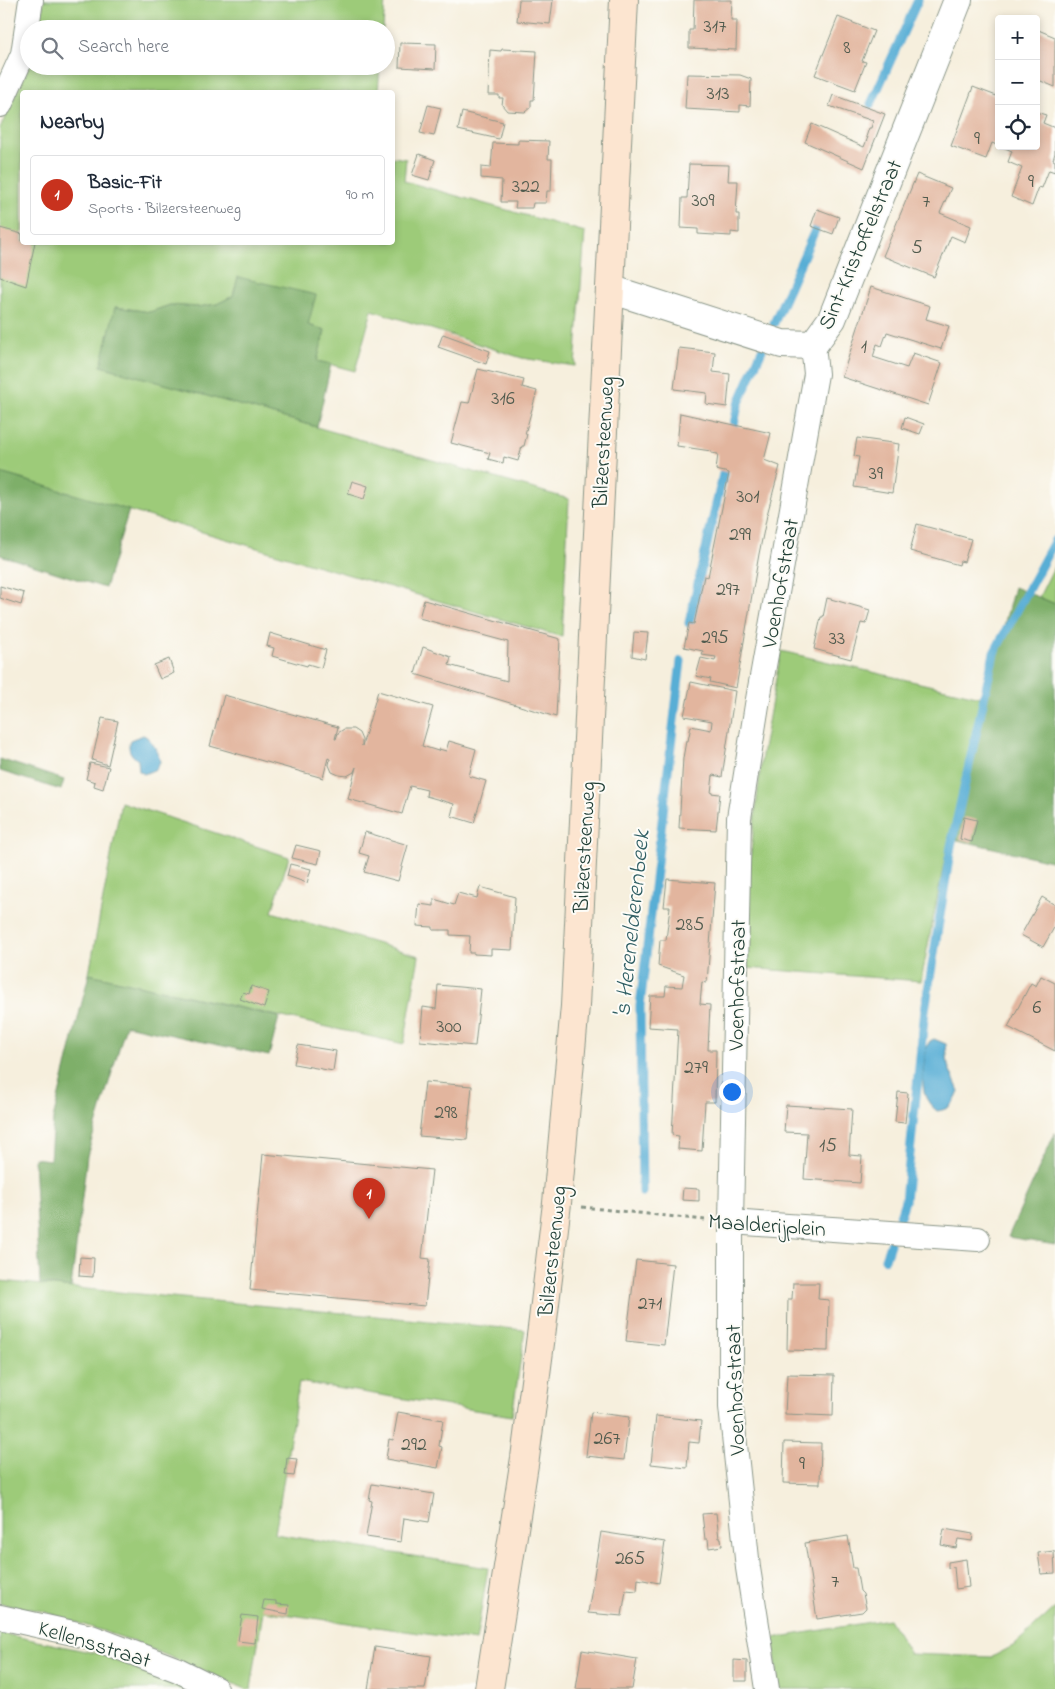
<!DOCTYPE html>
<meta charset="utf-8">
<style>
body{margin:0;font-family:"Indie Flower",sans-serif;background:#f2f2f3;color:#1f2937}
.controls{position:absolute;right:15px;top:15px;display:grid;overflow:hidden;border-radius:5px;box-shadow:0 2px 8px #0003}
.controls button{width:45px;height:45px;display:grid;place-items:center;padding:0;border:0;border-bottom:1px solid #e0e1e3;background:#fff;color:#1f2937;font:25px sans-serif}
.you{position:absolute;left:731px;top:1091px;width:18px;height:18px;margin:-12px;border:4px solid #fff;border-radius:50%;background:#1a73e8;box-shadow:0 0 0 8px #1a73e833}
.badge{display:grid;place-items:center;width:32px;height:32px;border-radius:50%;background:#c8321e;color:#fff;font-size:16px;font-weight:700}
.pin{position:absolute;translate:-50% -41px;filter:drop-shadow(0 1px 2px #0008)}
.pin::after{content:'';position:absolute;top:26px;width:18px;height:15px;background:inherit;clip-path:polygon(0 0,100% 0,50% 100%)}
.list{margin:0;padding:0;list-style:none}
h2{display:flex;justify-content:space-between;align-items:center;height:65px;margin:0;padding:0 20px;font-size:21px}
h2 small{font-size:16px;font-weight:400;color:#747a83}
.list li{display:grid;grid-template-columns:32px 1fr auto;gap:15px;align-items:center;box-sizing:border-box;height:80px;margin:0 10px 10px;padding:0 10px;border:1px solid #e0e1e3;border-radius:5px}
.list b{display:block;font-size:19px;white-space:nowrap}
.list p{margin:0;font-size:16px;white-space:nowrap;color:#747a83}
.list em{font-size:16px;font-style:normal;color:#747a83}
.icon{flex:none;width:28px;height:28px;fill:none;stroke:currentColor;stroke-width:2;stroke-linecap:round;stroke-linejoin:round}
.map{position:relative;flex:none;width:1055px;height:1689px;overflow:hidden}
.search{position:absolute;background:#fff;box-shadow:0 2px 8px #0003;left:20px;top:20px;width:375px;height:55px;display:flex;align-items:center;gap:12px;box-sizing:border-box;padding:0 18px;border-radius:28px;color:#747a83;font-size:19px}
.panel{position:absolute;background:#fff;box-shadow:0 2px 8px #0003;left:20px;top:90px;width:375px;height:155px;border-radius:5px}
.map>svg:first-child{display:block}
</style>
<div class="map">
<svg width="1055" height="1689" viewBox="0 0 1055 1689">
<rect width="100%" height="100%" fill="#fdfcf7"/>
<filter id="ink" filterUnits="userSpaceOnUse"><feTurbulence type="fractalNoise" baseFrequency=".02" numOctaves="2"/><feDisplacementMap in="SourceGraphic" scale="10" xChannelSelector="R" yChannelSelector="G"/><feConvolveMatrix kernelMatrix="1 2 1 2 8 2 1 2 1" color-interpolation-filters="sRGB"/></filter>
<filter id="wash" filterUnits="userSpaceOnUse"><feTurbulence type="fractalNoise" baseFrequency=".0096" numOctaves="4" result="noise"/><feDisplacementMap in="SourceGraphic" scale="20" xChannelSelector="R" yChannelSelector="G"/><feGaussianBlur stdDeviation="1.12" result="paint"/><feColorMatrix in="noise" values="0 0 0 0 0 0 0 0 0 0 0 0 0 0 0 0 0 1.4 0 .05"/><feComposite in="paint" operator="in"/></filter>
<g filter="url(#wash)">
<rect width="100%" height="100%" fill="#f6efdd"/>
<!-- green -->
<path fill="#9dcb79" stroke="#5e8456" d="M44,0H385L383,29H39Z
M29,66H380L378,92H22V242H392L393,157L406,159L404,181L585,232L575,366L522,358L372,310L355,371L317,361L325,330L308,325L238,277L233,296L217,304L198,307L170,305L150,312L116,307L102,366L569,499L562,637L0,473V128Z
M1055,565V604L1039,597Z
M781,651L985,698L949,838L921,981L746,968L750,860L762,755Z
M121,802L289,857L272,912L419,956L404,1044L89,974Z
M0,1281L525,1330L512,1416L299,1382L275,1534L488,1568L476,1641L263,1611L251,1689H246L130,1640L42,1611L0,1604Z
M1055,1608V1689H779L773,1638L889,1619L910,1654L992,1657L1013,1646Z
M0,1633L109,1656L147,1667L188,1689H0Z"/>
<!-- forest -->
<path fill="#7eaf69" stroke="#4e764e" d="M238,277L316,295L308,325L325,330L317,361L331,364L317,427L101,366L115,307L150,312L170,305L198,307L217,304L233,296Z
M0,473L129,510L105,588L0,555Z
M1014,587L1055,604V862L949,838Z
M0,759L64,780L61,790L0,771Z
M89,974L279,1017L269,1056L126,1025L87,1156L71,1288L40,1284L34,1158L50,1160L53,1119Z
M1055,1133V1245L1008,1237Z"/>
<!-- water -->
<path fill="#59aed5" stroke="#3c7684" d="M143,735C151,737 159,754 160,762L156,769L144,774L139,771L138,760C131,755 127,750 130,740Z
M934,1039L946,1044L948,1066L959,1091C956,1102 949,1110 937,1111C916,1095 924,1070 926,1047L930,1041Z"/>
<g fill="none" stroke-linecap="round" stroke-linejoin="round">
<!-- stream -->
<path stroke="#59aed5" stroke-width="9" d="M871,104L918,0
M774,323L815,230
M734,424L738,405L762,350
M689,623L723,474
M642,1192L640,1006L681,661
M897,1225L905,1201L925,1010L951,846L994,653L1055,540
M885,1259L890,1244"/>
</g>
<g id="blocks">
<!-- building -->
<path fill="#e2b59e" d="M519,0H553L550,24L517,21Z
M694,0H732L731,20H737L736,50L689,48V30H693Z
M838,17L874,31L862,61L866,62L855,90L815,75Z
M1036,29L1055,37V87L1036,79Z
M400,43L436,44L435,69L399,67Z
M502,49L537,51L534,100H531V107L525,112L507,111L502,105L503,98H499V95H488L490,50L501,51Z
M687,74L740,75L751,79L750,106L740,105V112L685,109Z
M973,87L999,97V146L992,143L986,159L951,146Z
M833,95L885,114L864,168L805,142L812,124L864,147L868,137H866L869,128H871L873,121L829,106Z
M428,105L441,108L434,136L420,133Z
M462,112L503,122L499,139L458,130Z
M1036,112L1046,115L1043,123L1055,128V153L1053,160L1055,161V172L1049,170L1042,188L1039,187L1032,206L1011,197L1022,168L1008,162L1012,151L1000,146H1036Z
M518,140L549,141L548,159H552L551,191H547L546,203H533L532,208H515L516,202H501L502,180L481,178V167L491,168L493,143L518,144Z
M419,154L435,160L429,180L412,175Z
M689,164L729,165L728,181H738L736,214H739V233L731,232V236L698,234V229L681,228L682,198H687Z
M917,174L951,188L940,213L971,226L965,242L951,236L934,277L883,256Z
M817,209L839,217L833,234L811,226Z
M0,228L22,234V242H35L26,286L0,277Z
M871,287L930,306L926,319L949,326L941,349L887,332L882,346L877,344L873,357L907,368L913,353L942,363L928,405L842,377Z
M443,334L490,351L486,364L438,347Z
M679,348L715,352L713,372L730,374L727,407L706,404L707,393L674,389Z
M478,369L524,380L522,387L537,391L525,434H527L524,446H522L518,461L504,457L503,463L488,459L490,453L451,443L462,402L469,403Z
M680,413L771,433L764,460L780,466L767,515L759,554L736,688L710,682L711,679L696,676L701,658L715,661L716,657L702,655L703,651L684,647L689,623L694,624L704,576L708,577L729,473L716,470L718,454L711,453V451L677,446Z
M905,417L924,424L920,434L902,428Z
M857,438L899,444L892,493L854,487L859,457L854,456Z
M352,481L368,486L364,499L348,494Z
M917,524L971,539L964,562L960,561L959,565L910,551Z
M0,586L24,593L21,605L0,598Z
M827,598L870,610L866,624L861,623L851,659L814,649L821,617H823Z
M424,600L560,639L556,717L415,674L423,647L451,657L449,665L507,681L508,642L419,618Z
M634,632L648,633L645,659L632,656Z
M270,633L326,650L321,668L308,664L307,666L272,656L274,648L267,646Z
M169,659L174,673L160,679L154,665Z
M691,682L735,691L722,777L713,775L711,793L720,794L716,830L679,828L683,758L686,741H688L691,726L711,730L712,721L684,716Z
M378,691L433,707L422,746L438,751L439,749L446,751L449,741L476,749L469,776L486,781L474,823L451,816L454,804L426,796L427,790L410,786L402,814L348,799L356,767L354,772L347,776L339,775L332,772L329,765L330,759L328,758L323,778L210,746L224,695L338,727L335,739H336L338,733L344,729H353L359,733L362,740V746Z
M102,718L118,721L108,765L92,760Z
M90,763L109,767L103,789L94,786L95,782L86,779Z
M964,817L977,820L972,842L960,839Z
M365,832L408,845L398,881L364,872L369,856L359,853Z
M296,845L321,851L318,864L292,858Z
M290,864L311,869L307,883L287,876Z
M667,879L715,883L707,982L706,983L702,982L700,1004L710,1005L708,1050H716L715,1102H705L702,1151L678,1149L679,1136L672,1135L678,1029L648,1027L650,996H665L666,986L682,987L684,975L658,966L660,940H666L670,907H664Z
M480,887L515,897L512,950L491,949V955L474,954V953H469L470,936L450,935V930H433V927L417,926L419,904L434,906V899L454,905L458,893L477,898Z
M1042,897L1055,905V926L1043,947L1021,935Z
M1041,976L1055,983V1051L1008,1027L1031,983L1036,986Z
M438,985L481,989L475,1046L420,1041L423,1007L436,1009Z
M251,986L269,992L264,1008L240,999L243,992L249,994Z
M298,1045L336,1051L333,1071L294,1064Z
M425,1082L472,1086L467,1140L419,1136Z
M898,1092L908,1093L905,1123L895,1122Z
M786,1105L852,1109L849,1155L862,1156L860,1183L804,1179L807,1133L784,1132Z
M263,1154L432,1170L422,1258L430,1259L425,1306L250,1290Z
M683,1188L699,1189V1201L682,1200Z
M80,1257L94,1258L93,1277L79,1276Z
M636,1260L673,1264L664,1345L626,1341Z
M793,1283H819L818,1299L829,1300L828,1351L787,1350L788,1299H792Z
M787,1374L834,1375L833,1416L785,1414Z
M398,1412L443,1420L439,1446L442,1447L438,1468L386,1459L389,1439L393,1440Z
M591,1412L629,1417L624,1460L586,1456Z
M656,1416L701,1421L699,1443L689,1442L687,1468L651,1464Z
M784,1442L821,1443L820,1484L783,1483Z
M287,1458L297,1459L294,1476L285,1475Z
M372,1484L434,1494L429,1522L404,1518L401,1542L366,1537L372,1501L369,1500Z
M716,1513L719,1538H721L722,1546L709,1548L708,1539H705L702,1514Z
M944,1529L973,1534L972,1541L958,1539L956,1548L941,1545Z
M601,1532L665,1542L659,1583L638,1579L637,1591L626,1590L622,1616L588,1613Z
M848,1536L853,1568H856L860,1591L863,1594L866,1608L862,1612L817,1619L805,1543Z
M1054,1551L1055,1573L1041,1574L1038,1553Z
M966,1559L969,1587L956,1589L954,1567L948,1568V1562Z
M264,1600L276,1601V1604L289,1605L288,1614L262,1609Z
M242,1615L258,1617L255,1643L238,1641Z
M375,1647L431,1656L425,1689H368Z
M582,1650L637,1659L632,1689H576Z
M734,1660L747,1661V1681H734Z"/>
</g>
</g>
<g filter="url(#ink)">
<use href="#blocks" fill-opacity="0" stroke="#8a9688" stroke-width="1"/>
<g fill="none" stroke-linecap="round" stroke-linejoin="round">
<!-- minor casing -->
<g stroke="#8a9688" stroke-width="26">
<path id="minor" d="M0,105L23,54L31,0
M731,1222L978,1239
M0,1617L91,1637L178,1670L216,1689
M767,1689L748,1568L731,1407V1222L739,818L757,705L816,374L813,345"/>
</g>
<!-- tertiary casing -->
<g stroke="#8a9688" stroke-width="30">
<path id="tertiary" d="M610,289L782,344L813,345L832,319L958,0"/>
</g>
<!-- secondary casing -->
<g stroke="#8a9688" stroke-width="30">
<path id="secondary" d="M489,1689L525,1458L542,1328L557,1203L575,1006L624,0"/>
</g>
<!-- path -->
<path stroke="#8a9688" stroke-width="3" stroke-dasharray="4 4" stroke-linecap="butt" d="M582,1207L705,1220"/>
<!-- minor -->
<use href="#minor" stroke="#fff" stroke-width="24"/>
<!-- tertiary -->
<use href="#tertiary" stroke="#fff" stroke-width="28"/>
<!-- secondary -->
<use href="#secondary" stroke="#fce5d0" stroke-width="28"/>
</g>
</g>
<g text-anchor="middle" stroke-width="4" stroke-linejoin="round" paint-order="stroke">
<!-- number labels -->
<g font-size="20" fill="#505b4e">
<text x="715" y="32">317</text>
<text x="847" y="53">8</text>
<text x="718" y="99">313</text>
<text x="977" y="144">9</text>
<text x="1031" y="187">9</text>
<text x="526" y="192">322</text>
<text x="703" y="206">309</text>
<text x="926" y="207">7</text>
<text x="917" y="253">5</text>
<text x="864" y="352">1</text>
<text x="503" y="404">316</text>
<text x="876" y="479">39</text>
<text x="748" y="502">301</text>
<text x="740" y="540">299</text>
<text x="728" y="595">297</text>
<text x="715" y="643">295</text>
<text x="837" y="644">33</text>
<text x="690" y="930">285</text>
<text x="1037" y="1013">6</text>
<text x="449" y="1032">300</text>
<text x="696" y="1073">279</text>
<text x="446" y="1118">298</text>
<text x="828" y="1151">15</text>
<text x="650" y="1309">271</text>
<text x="607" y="1444">267</text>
<text x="414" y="1450">292</text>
<text x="802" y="1469">9</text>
<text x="630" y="1564">265</text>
<text x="835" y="1587">7</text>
</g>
<!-- street labels -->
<g font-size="22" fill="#1f3d34" stroke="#fdfcf7">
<text transform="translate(859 244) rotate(-67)" y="8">Sint-Kristoffelstraat</text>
<text transform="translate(602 442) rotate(-87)" y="8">Bilzersteenweg</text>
<text transform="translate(779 583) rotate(-80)" y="8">Voenhofstraat</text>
<text transform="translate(583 847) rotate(-87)" y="8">Bilzersteenweg</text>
<text transform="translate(736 985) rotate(-89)" y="8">Voenhofstraat</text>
<text transform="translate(767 1224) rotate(4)" y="8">Maalderijplein</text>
<text transform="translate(551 1251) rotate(-84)" y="8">Bilzersteenweg</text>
<text transform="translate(734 1390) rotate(-92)" y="8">Voenhofstraat</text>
<text transform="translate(95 1643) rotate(17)" y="8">Kellensstraat</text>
</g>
<!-- water labels -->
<g font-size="24" font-style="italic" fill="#305f64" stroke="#fdfcf7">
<text transform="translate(631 924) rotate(-84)" y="8">'s Herenelderenbeek</text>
</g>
</g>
</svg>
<div class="controls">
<button>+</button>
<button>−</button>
<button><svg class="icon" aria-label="locate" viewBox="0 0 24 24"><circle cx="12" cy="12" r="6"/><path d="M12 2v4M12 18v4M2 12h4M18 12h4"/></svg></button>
</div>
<div class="you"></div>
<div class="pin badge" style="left:369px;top:1219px">1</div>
<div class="search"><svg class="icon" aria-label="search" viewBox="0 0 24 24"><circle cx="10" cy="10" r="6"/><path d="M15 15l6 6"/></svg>Search here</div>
<section class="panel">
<h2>Nearby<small></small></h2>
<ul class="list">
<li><span class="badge">1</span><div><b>Basic-Fit</b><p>Sports · Bilzersteenweg</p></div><em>90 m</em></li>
</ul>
</section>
</div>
